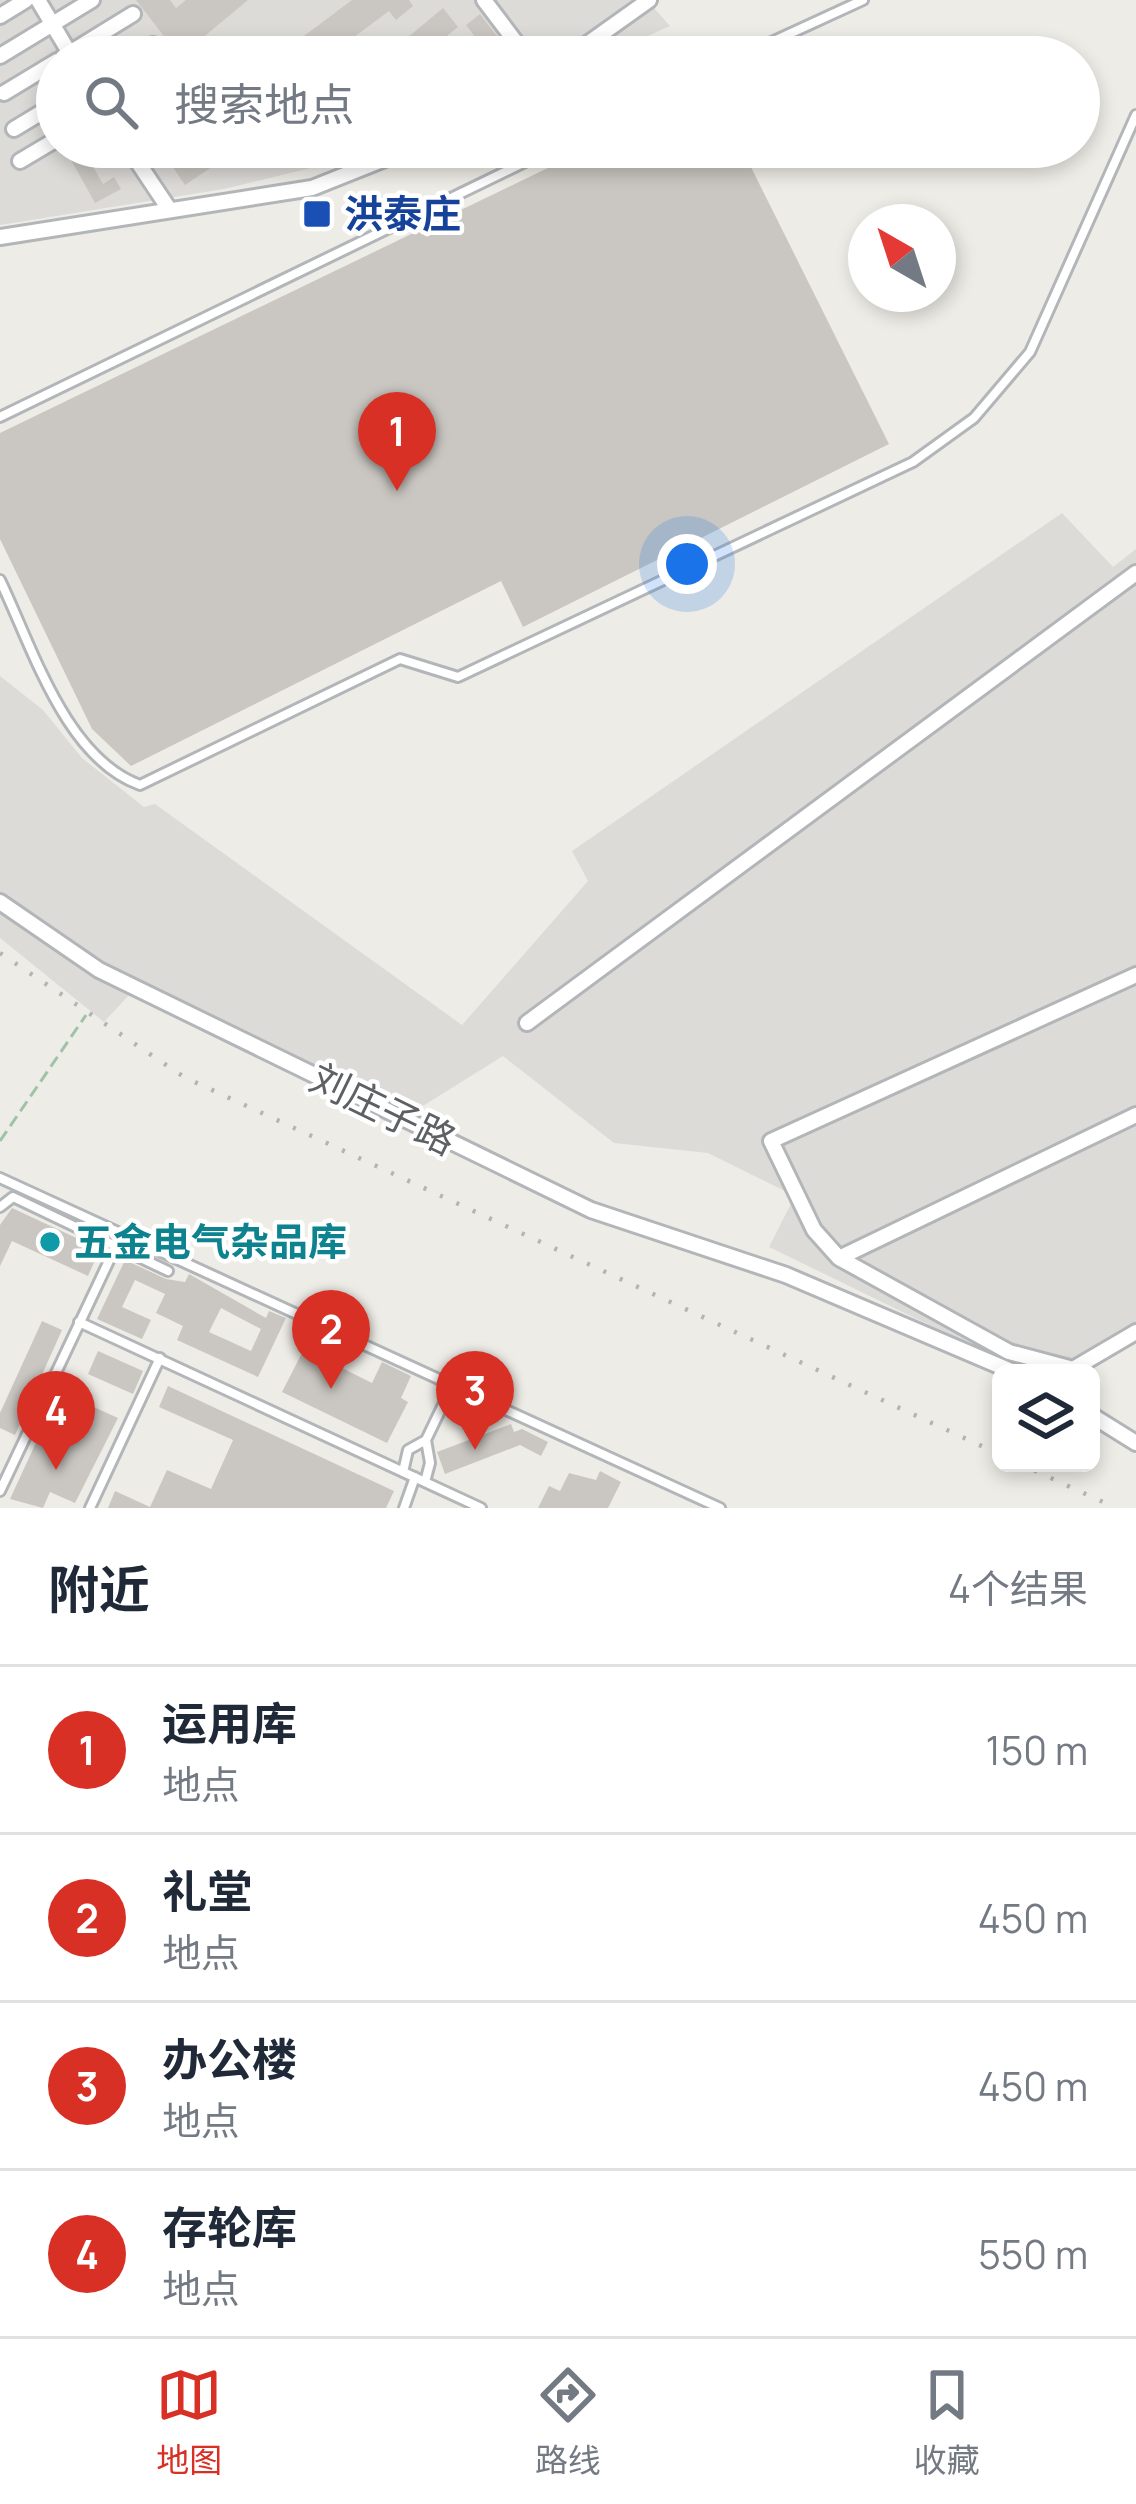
<!DOCTYPE html>
<html lang="zh">
<meta charset="utf-8">
<style>
body{margin:0;font-family:Manrope,"Noto Sans SC",sans-serif;background:#f6f6f7;color:#1f2937}
.controls{position:absolute;right:36px;bottom:36px;display:grid;overflow:hidden;border-radius:18px;box-shadow:0 6px 18px #0003}
.controls button{width:108px;height:108px;display:grid;place-items:center;padding:0;border:0;border-bottom:3px solid #e0e1e3;background:#fff;color:#1f2937;font:60px sans-serif}
.compass{position:absolute;left:848px;top:204px;width:108px;height:108px;border-radius:50%;background:#fff;box-shadow:0 6px 18px #0003;rotate:321deg}
.you{position:absolute;left:687px;top:564px;width:42px;height:42px;margin:-30px;border:9px solid #fff;border-radius:50%;background:#1a73e8;box-shadow:0 0 0 18px #1a73e833}
.badge{display:grid;place-items:center;width:78px;height:78px;border-radius:50%;background:#d93025;color:#fff;font-size:39px;font-weight:700}
.pin{position:absolute;translate:-50% -99px;filter:drop-shadow(0 3px 6px #0008)}
.pin::after{content:'';position:absolute;top:63px;width:42px;height:36px;background:inherit;clip-path:polygon(0 0,100% 0,50% 100%)}
.list{margin:0;padding:0;list-style:none}
h2{display:flex;justify-content:space-between;align-items:center;height:156px;margin:0;padding:0 48px;font-size:51px}
h2 small{font-size:39px;font-weight:400;color:#747a83}
.list li{display:grid;grid-template-columns:78px 1fr auto;gap:36px;align-items:center;box-sizing:border-box;height:168px;padding:0 48px;border-top:3px solid #e0e1e3}
.list b{display:block;font-size:45px;white-space:nowrap}
.list p{margin:0;font-size:39px;white-space:nowrap;color:#747a83}
.list em{font-size:39px;font-style:normal;color:#747a83}
.icon{flex:none;width:66px;height:66px;fill:none;stroke:currentColor;stroke-width:2;stroke-linecap:round;stroke-linejoin:round}
.map{position:relative;flex:none;width:1136px;height:1508px;overflow:hidden}
.search{position:absolute;background:#fff;box-shadow:0 6px 18px #0003;left:36px;right:36px;top:36px;height:132px;display:flex;align-items:center;gap:30px;box-sizing:border-box;padding:0 42px;border-radius:66px;color:#747a83;font-size:45px}
.sheet{height:828px;background:#fff}
nav{display:flex;justify-content:space-around;align-items:center;box-sizing:border-box;height:168px;border-top:3px solid #e0e1e3;background:#fff;font-size:33px;color:#747a83}
nav a{display:grid;justify-items:center;gap:6px}
nav .on{color:#d93025}
.map>svg:first-child{display:block}
</style>
<div class="map">
<svg width="1136" height="1508" viewBox="0 0 1136 1508">
<rect width="100%" height="100%" fill="#eeece6"/>
<!-- industrial -->
<path fill="#dddbd8" d="M0,0H647L670,26L601,57H57V147H398L224,189L0,225Z
M1062,513L1113,567L1136,549V1343L1085,1373H1028L769,1247L795,1196L708,1153L614,1143L503,1056L397,1122L129,995L104,1022L0,938V676L43,710L82,758L144,807L155,804L462,1025L588,881L572,851Z"/>
<!-- building -->
<path fill="#cac7c2" fill-rule="evenodd" d="M136,0H170L176,8L186,0H248L200,40L213,57H180Z
M352,0H409L413,6L396,20L389,11L346,43L331,37L302,57H276Z
M443,8L458,27L421,57H384Z
M480,14L500,40L486,51L466,25Z
M96,147L102,156L91,163L103,184L114,177L121,189L95,203L71,160Z
M187,147H242L185,185L168,160Z
M249,147H279L277,159L260,163Z
M591,147H741L889,444L523,627L501,581L131,766L92,729L0,539V433Z
M12,1208L100,1249L88,1276L12,1241L0,1266V1225Z
M125,1260L166,1279L185,1282L189,1274L266,1318L269,1311L286,1318L258,1377L177,1340L183,1326L156,1313L165,1294L135,1280L122,1307L151,1320L142,1339L97,1319ZM221,1308L261,1329L251,1351L209,1332Z
M42,1321L62,1330L15,1435L0,1428V1413Z
M304,1349L372,1383L382,1362L411,1376L401,1398L408,1402L387,1443L282,1392Z
M98,1351L143,1371L133,1394L88,1374Z
M168,1386L394,1491L386,1508H108L115,1491L150,1507L167,1470L211,1489L233,1440L159,1407Z
M85,1403L118,1418L75,1503L50,1492L43,1508L10,1499L40,1434L65,1446Z
M511,1424L514,1432L522,1429L548,1442L541,1456L520,1445L445,1474L437,1452Z
M600,1471L621,1482L608,1508H538L549,1486L560,1491L569,1473L596,1480Z"/>
<g fill="none" stroke-linecap="round" stroke-linejoin="round">
<!-- lane casing -->
<g stroke="#b3b6b9" stroke-width="14">
<path id="lane" d="M739,57L863,0
M0,417L556,147
M0,580C32,646 65,758 140,785L400,659L458,677L913,462L974,418L1030,352L1136,115
M0,1178L720,1508
M0,1207L13,1197L168,1271
M79,1322L481,1508
M403,1472L408,1450L426,1440L453,1384
M425,1482L430,1463L426,1440
M0,1491L116,1246
M90,1508L160,1358
M404,1508L415,1477"/>
</g>
<!-- street casing -->
<g stroke="#b3b6b9" stroke-width="20">
<path id="street" d="M38,0L72,57
M484,0L527,57
M0,16L26,0
M0,56L92,0
M63,57L133,14
M133,57L153,45
M569,57L649,0
M4,93L57,61
M14,129L57,103
M109,147L135,158
M136,147L135,158L169,209
M20,161L57,139
M0,237L312,188L415,147
M0,902L99,970L591,1210L786,1275L1016,1373
M527,1023L1136,573
M1136,1115L839,1258L1009,1352L1073,1369L1136,1332
M839,1258L814,1230L771,1141L1136,975
M1091,1415L1136,1443"/>
</g>
<!-- path -->
<path stroke="#9ec3a7" stroke-width="3" stroke-dasharray="12 6" stroke-linecap="butt" d="M0,1141L86,1015"/>
<!-- lane -->
<use href="#lane" stroke="#fff" stroke-width="8"/>
<!-- street -->
<use href="#street" stroke="#fff" stroke-width="14"/>
<!-- rail -->
<path stroke="#b3b4b4" stroke-width="4.5" stroke-dasharray="3 15" stroke-linecap="butt" d="M0,953L184,1077L1001,1455
M1018,1463L1116,1508"/>
</g>
<!-- markers -->
<rect fill="#1a4fb4" stroke="#fff" stroke-width="4.5" x="302" y="199" width="30" height="30" rx="6"/>
<circle fill="#0f9aa8" stroke="#fff" stroke-width="4.5" cx="50" cy="1242" r="12"/>
<g text-anchor="middle" stroke-width="9" stroke-linejoin="round" paint-order="stroke">
<!-- transit labels -->
<g font-size="39" font-weight="bold" fill="#164399" stroke="#fff" text-anchor="start">
<text x="344" y="228">洪泰庄</text>
</g>
<!-- street labels -->
<g font-size="39" fill="#5d6164" stroke="#fff">
<text transform="translate(383 1109) rotate(26)" y="14">刘庄子路</text>
</g>
<!-- culture labels -->
<g font-size="39" font-weight="bold" fill="#0d838f" stroke="#fff" text-anchor="start">
<text x="74" y="1256">五金电气杂品库</text>
</g>
</g>
</svg>
<div class="controls">
<button><svg class="icon" aria-label="layers" viewBox="0 0 24 24"><path d="M12 4l9 5-9 5-9-5zM3 14l9 5 9-5"/></svg></button>
</div>
<svg class="compass" viewBox="-18 -18 36 36"><path d="M0-13l5 13h-10z" fill="#e53935"/><path d="M0 13l5-13h-10z" fill="#747a83"/></svg>
<div class="you"></div>
<div class="pin badge" style="left:397px;top:491px">1</div>
<div class="pin badge" style="left:331px;top:1389px">2</div>
<div class="pin badge" style="left:475px;top:1450px">3</div>
<div class="pin badge" style="left:56px;top:1470px">4</div>
<div class="search"><svg class="icon" aria-label="search" viewBox="0 0 24 24"><circle cx="10" cy="10" r="6"/><path d="M15 15l6 6"/></svg>搜索地点</div>
</div>
<section class="sheet">
<h2>附近<small>4个结果</small></h2>
<ul class="list">
<li><span class="badge">1</span><div><b>运用库</b><p>地点</p></div><em>150 m</em></li>
<li><span class="badge">2</span><div><b>礼堂</b><p>地点</p></div><em>450 m</em></li>
<li><span class="badge">3</span><div><b>办公楼</b><p>地点</p></div><em>450 m</em></li>
<li><span class="badge">4</span><div><b>存轮库</b><p>地点</p></div><em>550 m</em></li>
</ul>
</section>
<nav>
<a class="on"><svg class="icon" aria-label="map" viewBox="0 0 24 24"><path d="M3 6l6-2 6 2 6-2v14l-6 2-6-2-6 2zM9 4v14M15 6v14"/></svg>地图</a>
<a><svg class="icon" aria-label="directions" viewBox="0 0 24 24"><path d="M12 3l9 9-9 9-9-9zM9 14v-3h6M13 9l2 2-2 2"/></svg>路线</a>
<a><svg class="icon" aria-label="saved" viewBox="0 0 24 24"><path d="M7 4h10v16l-5-4-5 4z"/></svg>收藏</a>
</nav>
